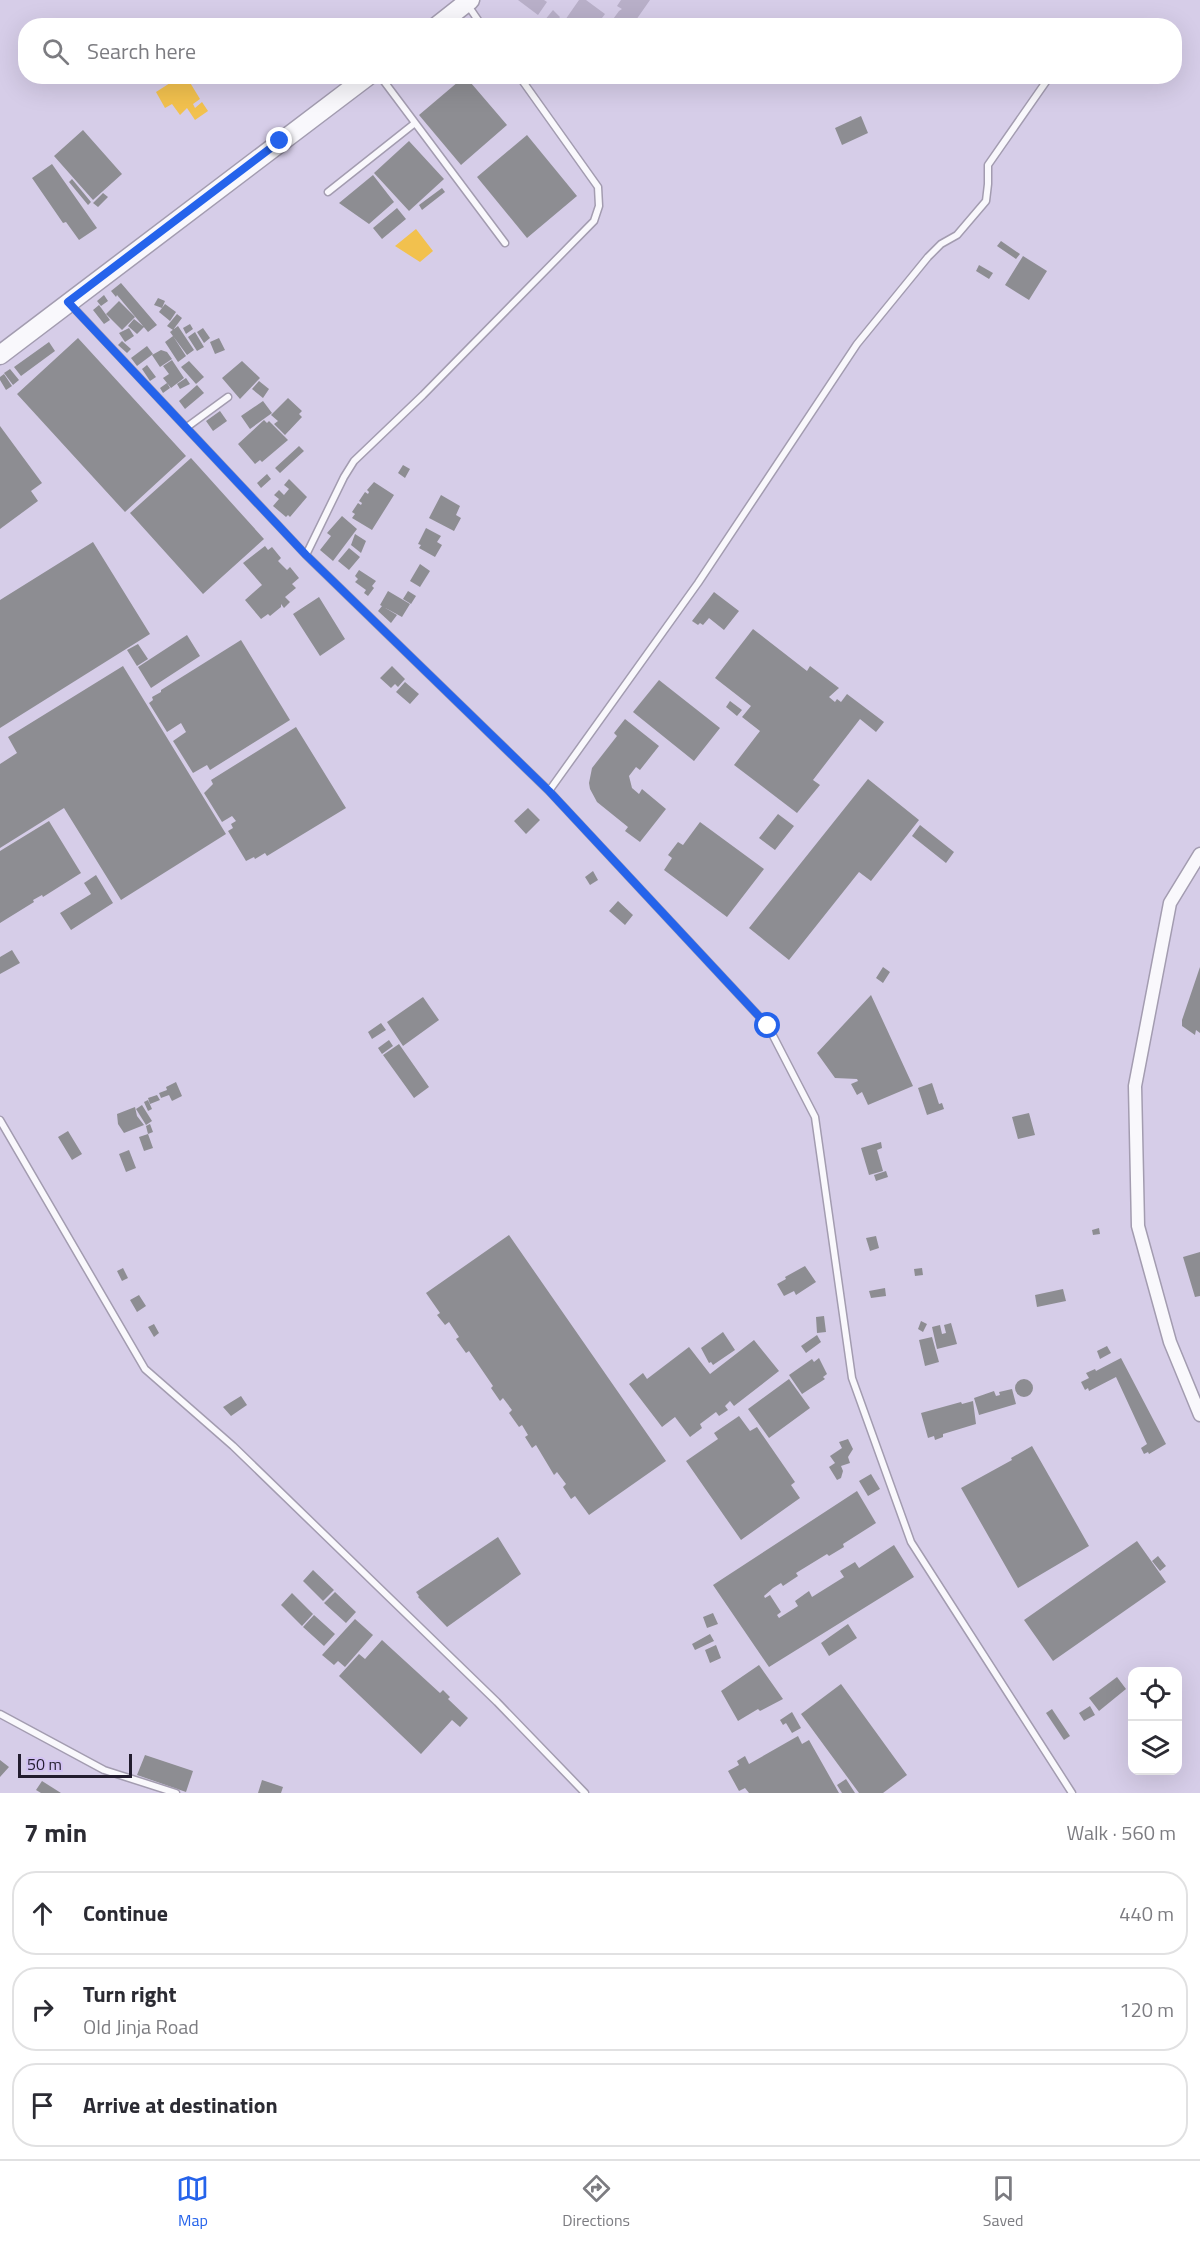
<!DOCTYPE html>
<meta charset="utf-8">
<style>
body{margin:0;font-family:"Titillium Web",sans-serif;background:#f7f7f7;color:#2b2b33}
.controls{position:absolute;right:18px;bottom:18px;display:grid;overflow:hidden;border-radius:12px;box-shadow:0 6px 24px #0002}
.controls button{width:54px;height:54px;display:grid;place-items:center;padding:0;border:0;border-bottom:2px solid #e1e1e2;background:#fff;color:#2b2b33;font:30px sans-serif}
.scale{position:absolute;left:18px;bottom:15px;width:114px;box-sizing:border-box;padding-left:6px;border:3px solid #221c2e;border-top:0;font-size:16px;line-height:21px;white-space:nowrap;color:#221c2e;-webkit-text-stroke:4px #d3c2f3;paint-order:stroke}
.stop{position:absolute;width:18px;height:18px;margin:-14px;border:4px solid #2563eb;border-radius:50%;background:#fff}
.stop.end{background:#2563eb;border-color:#fff;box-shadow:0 2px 6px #0008}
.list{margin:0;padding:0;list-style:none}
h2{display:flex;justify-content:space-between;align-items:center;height:78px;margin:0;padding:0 24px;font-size:26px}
h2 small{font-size:20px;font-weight:400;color:#7c7c81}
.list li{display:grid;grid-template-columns:39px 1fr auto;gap:18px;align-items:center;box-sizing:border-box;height:84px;margin:0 12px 12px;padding:0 12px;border:2px solid #e1e1e2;border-radius:24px}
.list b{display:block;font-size:22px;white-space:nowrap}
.list p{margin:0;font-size:20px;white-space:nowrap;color:#7c7c81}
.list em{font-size:20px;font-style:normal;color:#7c7c81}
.icon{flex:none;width:33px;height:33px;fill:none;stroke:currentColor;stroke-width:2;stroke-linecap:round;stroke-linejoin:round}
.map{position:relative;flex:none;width:1200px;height:1793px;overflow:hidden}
.search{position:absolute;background:#fff;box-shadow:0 6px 24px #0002;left:18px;right:18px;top:18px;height:66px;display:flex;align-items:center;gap:15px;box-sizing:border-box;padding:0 21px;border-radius:24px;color:#7c7c81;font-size:22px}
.sheet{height:366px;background:#fff}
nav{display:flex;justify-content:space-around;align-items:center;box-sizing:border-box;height:84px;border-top:2px solid #e1e1e2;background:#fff;font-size:16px;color:#7c7c81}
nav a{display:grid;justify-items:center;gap:3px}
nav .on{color:#2563eb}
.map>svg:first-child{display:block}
</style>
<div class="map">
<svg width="1200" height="1793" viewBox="0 0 1200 1793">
<rect width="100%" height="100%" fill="#d6cde8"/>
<!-- homes -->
<path fill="#f2c14e" d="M181,76H186L200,99L193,104L195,108L202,102L208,111L195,120L187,108L180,115L172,104L165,108L156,92Z
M416,229L433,251L420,262L395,246Z"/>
<!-- industry -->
<path fill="#8d8d92" d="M465,76L507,125L461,165L419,115Z
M861,116L868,133L842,145L835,128Z
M83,130L122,174L93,200L54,156Z
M527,135L577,196L527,238L477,177Z
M409,141L444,179L409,211L374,173Z
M52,164L97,228L79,240L66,222L63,223L32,178Z
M373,175L394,202L369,224L339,203Z
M72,179L91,202L88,205L69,182Z
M442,188L445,192L422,210L419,205Z
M103,193L108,197L98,207L93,203Z
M397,208L406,219L382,239L373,228Z
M1001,241L1020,254L1016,259L997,246Z
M1023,256L1047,271L1029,300L1005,285Z
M979,265L993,273L989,279L976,271Z
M121,283L157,325L148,332L117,295L116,297L111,291Z
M104,295L108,301L101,306L97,301Z
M158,298L165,301L162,308L154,305Z
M119,301L135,317L122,330L106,314Z
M165,304L176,312L170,321L159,312Z
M99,305L110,320L104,324L93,310Z
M177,314L182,318L173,330L167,326Z
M134,319L144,327L137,334L128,326Z
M190,324L193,329L186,334L183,328Z
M178,326L194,350L187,355L170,332Z
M129,328L134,336L125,342L119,333Z
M203,328L210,338L204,343L197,332Z
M195,332L204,347L197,351L188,337Z
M173,336L186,356L178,362L165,342Z
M78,338L186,456L125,512L17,394Z
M219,338L225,350L215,354L210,342Z
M122,341L131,349L127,353L118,345Z
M49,342L55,351L21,376L14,367Z
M147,346L153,354L137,366L131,358Z
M161,350L167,352L172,359L160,367L152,355Z
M172,360L184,378L171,388L163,378L169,374L163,366Z
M189,361L204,377L196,384L181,367Z
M242,361L260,378L240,399L222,378Z
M147,365L156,377L150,381L142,369Z
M10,369L19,380L13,385L4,373Z
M4,374L12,386L6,390L0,380V377Z
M186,378L190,384L180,389L177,384Z
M259,381L269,389L263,398L252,389Z
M167,383L170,388L163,393L160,388Z
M197,385L204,393L185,409L179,401Z
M288,398L302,411L299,414L302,417L285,435L274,424L278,421L271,415Z
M263,401L272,413L250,429L241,416Z
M220,411L227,421L213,431L206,421Z
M264,420L267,423L269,421L288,440L262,462L260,460L255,464L238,444Z
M0,426L42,483L31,491L38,501L0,529Z
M299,446L304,451L280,473L275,468Z
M191,458L264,539L203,594L130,513Z
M403,465L410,469L405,478L398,473Z
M267,474L271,479L261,488L257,483Z
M289,479L307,497L290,517L288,515L286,517L273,506L279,499L274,495L279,490L284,495L289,489L284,485Z
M374,482L394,495L372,530L352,518L355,514L352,512L358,503L361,505L362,503L359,501L365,492L368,494L369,492L367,490Z
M441,495L460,506L456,515L461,518L454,531L429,518Z
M342,516L357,529L333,561L320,550L331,536L327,533Z
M426,528L441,536L437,542L442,545L435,557L419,548L421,545L418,544Z
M355,534L366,541L361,553L351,545Z
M93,542L150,634L0,728V600Z
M265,546L268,550L272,547L281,558L278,561L287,570L290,567L299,578L292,584L296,588L285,597L290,602L284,608L281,604V607L270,616L268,614L261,619L245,600L262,585L243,563Z
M349,548L360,557L349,570L338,561Z
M420,564L430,571L420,587L410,581Z
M359,570L376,581L372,586L374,588L368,596L364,593L366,590L355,582L358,579L355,576Z
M388,591L410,604L402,617L380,605Z
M408,591L416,596L411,604L403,599Z
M714,592L739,611L724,630L709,618L703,625L700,623L698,625L692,621Z
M319,597L345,639L320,656L293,614Z
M382,606L397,615L391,623L378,611Z
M753,629L807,671L810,666L839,688L829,697L835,702L837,699L841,702L847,694L884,722L876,732L860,719L813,780L820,785L797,813L734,765L760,731L742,717L751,706L715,678Z
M187,635L200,656L151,688L138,667Z
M241,640L290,720L210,770L207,765L193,773L173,741L186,732L181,723L167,732L149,703L153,700L152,697L161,692V690Z
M138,644L148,659L137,666L127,650Z
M123,666L226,834L121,900L64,808L0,848V764L17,753L8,737Z
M392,666L405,679L398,687L395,684L391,688L380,678Z
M659,680L720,728L694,761L633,712Z
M405,682L419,694L410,704L396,692Z
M730,701L742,710L737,716L726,707Z
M625,719L659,746L640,770L636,767L629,776L632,788L639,794L642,789L666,809L640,842L625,831L628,827L597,802L590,789L589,783L592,768L617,736L614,733Z
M296,727L346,808L267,856L265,853L255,859L254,857L246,861L228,831L233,828L231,824L236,821L232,816L222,822L204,793L213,784L211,780Z
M868,779L919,820L871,881L859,872L789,960L749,928Z
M528,808L540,820L526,834L514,821Z
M778,814L794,826L775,850L759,838Z
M49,821L81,873L43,897L42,895L33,900L34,902L0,923V851Z
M700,822L764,869L727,917L664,870L672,858L668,855L678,842L683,845Z
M920,825L954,852L946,863L912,836Z
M593,871L598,880L590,885L585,877Z
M96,875L113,903L71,930L60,913L91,894L84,883Z
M618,901L633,915L625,925L609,911Z
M12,950L20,963L0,974V957Z
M883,967L890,972L883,983L876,978Z
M1200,967V1033L1196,1030L1195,1035L1182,1026V1020Z
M871,995L913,1086L868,1105L862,1092L857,1095L851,1084L858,1081L857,1079L835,1078L817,1053Z
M423,997L439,1020L403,1046L387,1022Z
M381,1023L386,1030L372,1039L368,1032Z
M389,1040L393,1046L382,1054L378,1048Z
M399,1044L429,1087L414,1098L383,1055Z
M176,1082L182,1096L172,1101L169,1095L161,1098L159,1093L167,1090L166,1087Z
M932,1083L939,1104L942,1103L944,1109L927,1115L918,1088Z
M157,1095L160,1100L150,1104L148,1098Z
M148,1100L152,1109L148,1111L144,1102Z
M142,1105L152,1121L146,1125L136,1109Z
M135,1107L137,1116L144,1125L124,1133L118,1124L117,1114Z
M1029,1113L1035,1135L1018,1139L1012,1117Z
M150,1124L153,1132L148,1134L146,1126Z
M68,1131L82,1154L72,1160L58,1137Z
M148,1134L153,1148L144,1151L139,1137Z
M881,1142L882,1148L877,1150L883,1171L869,1175L861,1148Z
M129,1150L136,1168L126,1172L119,1154Z
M886,1171L888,1177L876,1181L874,1175Z
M1099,1228L1100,1234L1093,1235L1092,1230Z
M509,1235L666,1461L589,1515L575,1496L571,1499L563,1487L566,1484L557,1472L554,1475L536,1445L532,1448L525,1437L528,1435L522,1425L519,1427L509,1413L512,1410L503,1398L500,1401L491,1388L493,1386L469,1351L466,1353L456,1339L459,1337L449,1322L445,1325L437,1315L440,1313L426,1293Z
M876,1236L879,1248L870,1251L866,1238Z
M1200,1252V1296L1195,1297L1183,1257Z
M805,1266L816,1282L796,1295L794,1291L784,1296L777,1284L786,1279L785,1277Z
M123,1268L128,1278L122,1281L117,1271Z
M922,1268L923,1275L915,1276L914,1269Z
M885,1288L886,1296L871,1298L869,1291Z
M1063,1289L1066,1301L1037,1307L1035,1295Z
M139,1295L146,1306L137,1312L130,1300Z
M824,1316L826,1332L817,1333L816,1317Z
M921,1321L927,1324L923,1332L918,1329Z
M951,1323L957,1344L937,1349L932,1327L940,1325L942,1334L946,1333L944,1325Z
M154,1324L159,1333L154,1337L148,1327Z
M723,1332L735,1350L713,1365L711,1362L709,1363L701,1348Z
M817,1335L821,1342L806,1353L801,1346Z
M932,1337L939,1362L925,1366L919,1340Z
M754,1340L779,1371L734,1406L730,1401L725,1406L728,1410L719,1416L716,1412L700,1424L702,1428L690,1437L675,1417L662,1427L629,1384L643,1373L647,1379L689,1347L710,1374Z
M1107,1346L1111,1353L1100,1359L1097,1351Z
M819,1358L827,1374L823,1377L825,1379L802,1394L789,1375L812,1359L814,1362Z
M1121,1358L1166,1444L1149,1454L1148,1452L1144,1454L1141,1448L1147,1444L1116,1377L1089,1391L1088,1388L1085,1390L1081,1382L1089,1378L1086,1373L1095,1369L1096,1371Z
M1015 1388a9 9 0 1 1 18 0a9 9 0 1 1-18 0Z
M789,1379L810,1408L769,1438L748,1409Z
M1012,1389L1016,1404L979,1415L974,1398L994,1391L996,1396L1000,1395L999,1392Z
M241,1396L247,1405L231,1416L223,1407Z
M973,1401L976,1424L943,1434V1437L935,1440L934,1436L928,1438L921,1413L961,1402L962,1404Z
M739,1416L750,1431L757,1427L795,1482L791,1485L800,1498L741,1540L686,1461L718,1439L714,1433Z
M848,1439L853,1449L848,1457L850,1463L841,1466L843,1471L841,1478L837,1480L829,1467L835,1463L830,1456L842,1448L839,1442Z
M1032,1446L1089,1546L1018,1588L961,1488L1012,1460L1011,1458Z
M871,1474L880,1489L868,1496L859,1481Z
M857,1491L876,1523L843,1544L844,1547L829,1556L827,1554L796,1573L798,1576L783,1586L781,1583L773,1588L764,1596L765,1598L770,1595L781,1612L777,1615L779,1618L798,1606L795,1601L809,1591L812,1597L844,1577L840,1571L855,1562L859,1568L894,1545L914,1577L769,1667L713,1585Z
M498,1537L521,1574L447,1627L418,1597L419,1596L416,1592Z
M1137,1541L1166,1582L1053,1661L1024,1620Z
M1158,1556L1166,1566L1160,1571L1152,1561Z
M313,1570L334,1590L323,1601L303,1581Z
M335,1592L356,1612L346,1623L324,1603Z
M292,1593L313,1614L302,1626L281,1605Z
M713,1613L718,1624L707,1628L703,1617Z
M314,1615L335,1634L324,1646L303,1627Z
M355,1619L373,1635L345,1667L338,1661L334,1665L322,1655Z
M848,1624L857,1638L829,1656L821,1643Z
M710,1634L714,1641L695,1650L692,1644Z
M382,1640L440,1693L443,1690L450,1697L448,1699L468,1718L460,1727L452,1720L421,1754L339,1676L359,1654L365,1659Z
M716,1645L721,1658L710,1663L705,1650Z
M759,1665L783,1699L760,1711L758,1709L738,1721L721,1691Z
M1117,1677L1126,1689L1099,1711L1089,1698Z
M841,1684L907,1775L883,1793H859L801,1714Z
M1090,1706L1095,1715L1084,1721L1079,1713Z
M1052,1709L1070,1736L1064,1740L1046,1713Z
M792,1712L801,1728L792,1733L786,1723L783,1725L780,1720Z
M798,1736L802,1744L809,1740L839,1793H749L745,1788L739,1791L728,1771L739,1765L737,1761L745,1756L749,1764Z
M145,1755L193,1771L186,1792L137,1775Z
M0,1760L9,1767L0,1777Z
M846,1779L855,1793H842L837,1785Z
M262,1780L283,1787L281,1793H258Z
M42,1781L61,1793H41L36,1790Z"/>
<!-- building -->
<path fill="#b8afc8" d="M518,0H544L547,2L538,15Z
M579,0H586L605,14L596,26H566L563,23Z
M621,0H650L636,20L634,18L628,26H608L619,11L622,9L617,6Z
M553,10L560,17L553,26H540Z"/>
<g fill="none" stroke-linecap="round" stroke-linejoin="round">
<!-- service casing -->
<g stroke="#a39cb0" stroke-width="9">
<path id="service" d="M467,4L482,26
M380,76L505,243
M328,192L415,123
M71,305L306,555L549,791L768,1026L815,1117L852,1378L911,1542L1072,1793
M187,427L228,397
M306,555L344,477L354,461L423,395L594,221L599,206L598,187L519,76
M549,791L698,583L857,344L928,257L941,244L957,235L986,201L988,184V165L1050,76
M0,1120L145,1369L233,1446L497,1702L585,1793
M0,1714L104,1770L176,1793"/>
</g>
<!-- minor casing -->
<g stroke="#a39cb0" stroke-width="15">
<path id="minor" d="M1200,854L1170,903L1135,1086L1138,1226L1170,1342L1200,1415"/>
</g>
<!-- secondary casing -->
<g stroke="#a39cb0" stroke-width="21">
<path id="secondary" d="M437,26L470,0
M0,355L368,76"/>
</g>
<!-- service -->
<use href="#service" stroke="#f9f8fc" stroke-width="6"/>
<!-- minor -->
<use href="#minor" stroke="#f9f8fc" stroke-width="12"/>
<!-- secondary -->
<use href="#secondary" stroke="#f9f8fc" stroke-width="18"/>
</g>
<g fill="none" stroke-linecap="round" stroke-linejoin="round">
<!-- route -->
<path stroke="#2563eb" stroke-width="8" d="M280,141L68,302L306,555L549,791L768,1026"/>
</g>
</svg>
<div class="controls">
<button><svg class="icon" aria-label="locate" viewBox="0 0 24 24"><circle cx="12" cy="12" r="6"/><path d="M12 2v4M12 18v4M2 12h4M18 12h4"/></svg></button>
<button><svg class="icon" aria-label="layers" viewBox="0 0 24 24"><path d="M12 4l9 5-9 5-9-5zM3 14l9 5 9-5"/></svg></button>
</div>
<div class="scale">50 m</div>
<div class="stop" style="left:768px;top:1026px"></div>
<div class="stop end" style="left:280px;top:141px"></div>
<div class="search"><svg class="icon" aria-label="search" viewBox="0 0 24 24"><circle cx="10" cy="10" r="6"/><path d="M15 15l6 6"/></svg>Search here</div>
</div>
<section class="sheet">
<h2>7 min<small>Walk · 560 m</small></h2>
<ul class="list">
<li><svg class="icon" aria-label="ahead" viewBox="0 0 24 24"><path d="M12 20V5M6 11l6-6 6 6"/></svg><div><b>Continue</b></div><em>440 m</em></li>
<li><svg class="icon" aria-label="right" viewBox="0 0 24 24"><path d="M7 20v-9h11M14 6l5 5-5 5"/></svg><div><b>Turn right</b><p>Old Jinja Road</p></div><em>120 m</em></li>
<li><svg class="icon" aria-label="arrive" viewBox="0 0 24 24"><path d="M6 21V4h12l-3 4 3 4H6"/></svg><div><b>Arrive at destination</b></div></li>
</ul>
</section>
<nav>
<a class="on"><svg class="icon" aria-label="map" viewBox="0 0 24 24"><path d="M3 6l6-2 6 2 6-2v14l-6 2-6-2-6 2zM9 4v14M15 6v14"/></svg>Map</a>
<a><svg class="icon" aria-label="directions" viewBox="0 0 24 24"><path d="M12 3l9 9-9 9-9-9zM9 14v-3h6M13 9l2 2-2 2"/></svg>Directions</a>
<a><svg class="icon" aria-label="saved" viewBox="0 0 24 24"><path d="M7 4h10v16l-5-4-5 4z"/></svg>Saved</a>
</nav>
